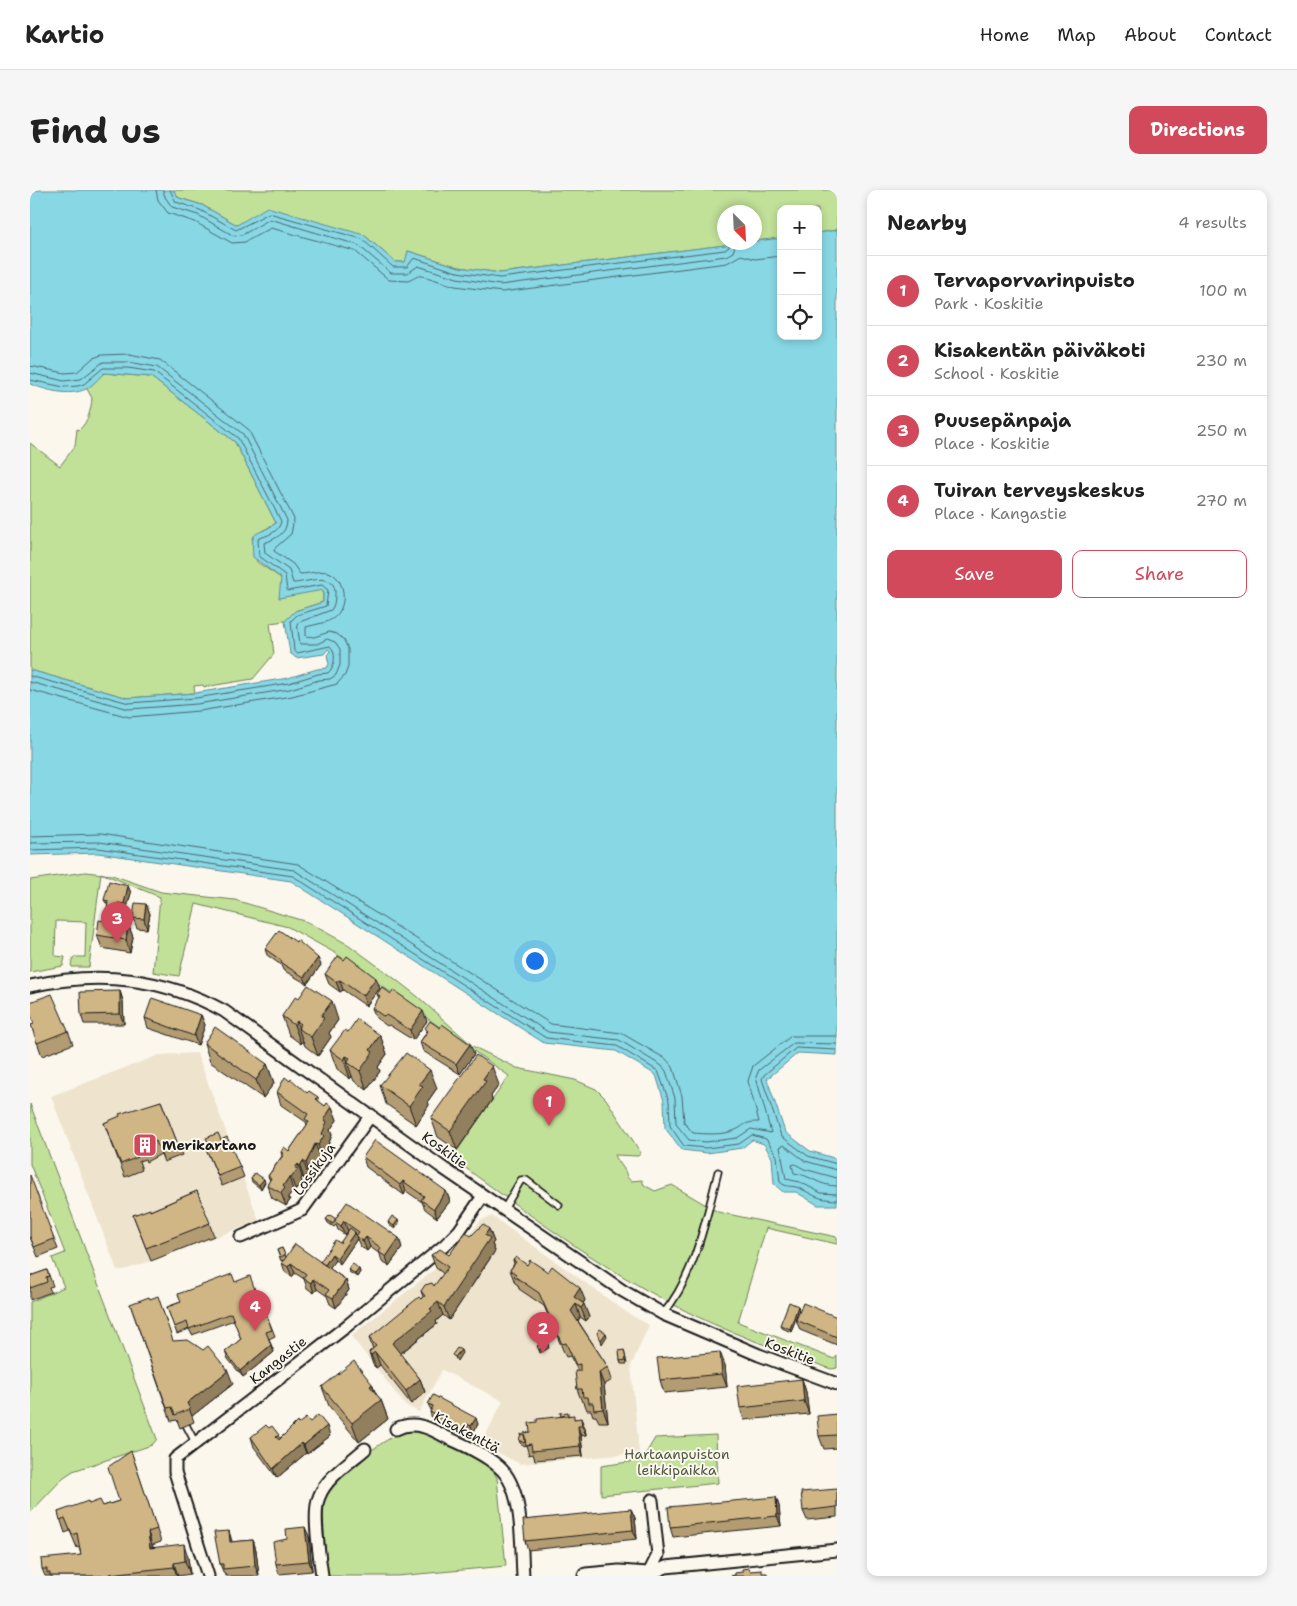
<!DOCTYPE html>
<meta charset="utf-8">
<style>
body{margin:0;font-family:"Shantell Sans",sans-serif;background:#f6f6f6;color:#222}
.controls{position:absolute;right:15px;top:15px;display:grid;overflow:hidden;border-radius:10px;box-shadow:0 2px 8px #0003}
.controls button{width:45px;height:45px;display:grid;place-items:center;padding:0;border:0;border-bottom:1px solid #e0e0e0;background:#fff;color:#222;font:25px sans-serif}
.compass{position:absolute;left:687px;top:15px;width:45px;height:45px;border-radius:50%;background:#fff;box-shadow:0 2px 8px #0003;rotate:156deg}
.you{position:absolute;left:504px;top:770px;width:18px;height:18px;margin:-12px;border:4px solid #fff;border-radius:50%;background:#1a73e8;box-shadow:0 0 0 8px #1a73e833}
.badge{display:grid;place-items:center;width:32px;height:32px;border-radius:50%;background:#d1495b;color:#fff;font-size:16px;font-weight:700}
.pin{position:absolute;translate:-50% -41px;filter:drop-shadow(0 1px 2px #0008)}
.pin::after{content:'';position:absolute;top:26px;width:18px;height:15px;background:inherit;clip-path:polygon(0 0,100% 0,50% 100%)}
.list{margin:0;padding:0;list-style:none}
h2{display:flex;justify-content:space-between;align-items:center;height:65px;margin:0;padding:0 20px;font-size:21px}
h2 small{font-size:16px;font-weight:400;color:#767676}
.list li{display:grid;grid-template-columns:32px 1fr auto;gap:15px;align-items:center;box-sizing:border-box;height:70px;padding:0 20px;border-top:1px solid #e0e0e0}
.list b{display:block;font-size:19px;white-space:nowrap}
.list p{margin:0;font-size:16px;white-space:nowrap;color:#767676}
.list em{font-size:16px;font-style:normal;color:#767676}
.actions{display:flex;gap:10px;padding:15px 20px}
.actions a{flex:1;padding:11px 0;border:1px solid #d1495b;border-radius:10px;text-align:center;font-size:18px;color:#d1495b}
.actions .main{background:#d1495b;color:#fff}
.icon{flex:none;width:28px;height:28px;fill:none;stroke:currentColor;stroke-width:2;stroke-linecap:round;stroke-linejoin:round}
.map{position:relative;flex:none;width:807px;height:1386px;overflow:hidden;border-radius:10px}
header{display:flex;align-items:center;gap:30px;box-sizing:border-box;height:70px;padding:0 25px;background:#fff;border-bottom:1px solid #e0e0e0}
header strong{font-size:24px}
nav{display:flex;gap:28px;margin-inline-start:auto;font-size:18px}
.intro{display:flex;align-items:center;justify-content:space-between;box-sizing:border-box;height:120px;padding:0 30px}
h1{margin:0;font-size:35px}
.button{padding:12px 22px;border-radius:10px;background:#d1495b;color:#fff;font-size:18px;font-weight:700}
main{display:flex;gap:30px;padding:0 30px}
aside{flex:1;background:#fff;border-radius:10px;box-shadow:0 2px 8px #0003}
.map>svg:first-child{display:block}
</style>
<header>
<strong>Kartio</strong>
<nav><a>Home</a><a>Map</a><a>About</a><a>Contact</a></nav>
</header>
<div class="intro"><h1>Find us</h1><a class="button">Directions</a></div>
<main>
<div class="map">
<svg width="807" height="1386" viewBox="0 0 807 1386">
<rect width="100%" height="100%" fill="#fbf7ec"/>
<filter id="ink" filterUnits="userSpaceOnUse"><feTurbulence type="fractalNoise" baseFrequency=".02" numOctaves="2"/><feDisplacementMap in="SourceGraphic" scale="10" xChannelSelector="R" yChannelSelector="G"/><feConvolveMatrix kernelMatrix="1 2 1 2 8 2 1 2 1" color-interpolation-filters="sRGB"/></filter>
<g filter="url(#ink)">
<!-- built -->
<path fill="#eee3cd" d="M167,863L229,1031L121,1071L94,1080H87L21,906L129,865Z
M462,1026L599,1124L619,1135L601,1176L609,1263L490,1274L451,1254L473,1211L412,1180L389,1222L375,1215L321,1146L425,1063L451,1030Z"/>
<!-- green -->
<path fill="#c1e098" stroke="#6e7e5a" d="M143,0H807V40L788,43V19H751V48L725,51L724,22H694V52L712,53L470,83L429,77L378,61L376,72H365L334,45L207,35L172,15L149,8Z
M74,183L121,187L205,252L246,333C240,337 225,344 222,348L227,372L251,388L293,400V412L265,421L255,431L240,433L244,464L223,489L174,497L173,495L164,496L165,503L98,508L0,480V253L30,276L45,256L47,239L49,240C58,232 61,220 62,208L57,199Z
M55,682L82,685L131,702L205,710L277,732L319,755L360,785L387,806L444,857L487,878L545,890L566,899L576,909L611,963L608,966L585,965C588,973 595,977 597,987L601,991L612,990L614,995L625,1001L642,995L688,1022L807,1047V1054L736,1038L708,1132L804,1169L807,1166V1178L801,1179C749,1160 695,1142 646,1116C566,1075 494,1021 422,968L479,886L305,763L258,737L166,714L149,786L123,782L130,707L71,683L59,777H42L41,774L44,767H55L56,732L26,731L25,766L35,767L33,776L0,782V690Z
M0,914L127,1249L122,1255L43,1281L34,1287L0,1323V1112L34,1097L22,1068L35,1063L0,974Z
M379,1240L393,1241L462,1278L467,1288L476,1376L367,1386H297C295,1363 289,1337 294,1313C298,1289 355,1246 379,1240Z
M686,1245L688,1293L571,1305V1276L612,1270L625,1248Z"/>
<!-- water -->
<path fill="#88d7e5" stroke="#5d8c95" d="M0,0H143L149,8L172,15L207,35L237,17L334,45L365,72H375L378,61L429,77L470,83L751,48V146H788V43L807,40V865L768,863L737,889L755,942L780,961L807,969V1015H788L766,1002H753L744,994L742,968L734,954L722,950L712,958L677,963L652,960L635,938L634,911L626,885L586,861L514,853L261,691L68,663L0,665V480L98,508L165,503L258,488L287,479L297,478L299,474L297,465L300,461L298,459L294,464L266,468L260,463L255,431L265,421L293,412V400L249,408L251,388L223,367C221,336 224,349 246,333L205,252L121,187L74,183C69,188 62,196 56,199C39,207 16,200 0,194Z"/>
<g fill="none" stroke-linecap="round" stroke-linejoin="round">
<!-- shore -->
<path stroke="#47676c" stroke-width="1" d="M126,0L128,10L138,23L165,32L202,53L215,52L241,38L325,61L359,90L378,91L390,85L425,96L472,102L697,73L711,65L725,69L751,66
M133,0L135,7L142,17L168,25L204,46L212,45L240,29L328,55L361,83H378L388,76L427,88L470,95L696,66L703,62L706,52
M140,0L146,12L170,20L206,40L239,23L332,49L363,77H377L384,68L427,82L470,88L695,60L699,57L700,52
M0,176L35,183L47,182L63,168L72,165L99,164L130,170L218,239L264,329L261,344L245,358L244,361L263,374L270,384C279,384 289,380 298,382C315,387 318,414 306,426C299,433 286,434 276,437V446L284,447L299,442L307,444L314,450L318,459V477L315,485L307,494L262,506L169,521L99,527L0,500
M0,183L34,191L51,189L73,172H98L127,177L213,244L257,330C257,344 245,349 234,353L235,363L259,380L263,393C276,393 303,381 305,401C305,408 305,415 301,420L267,433L270,454H287L297,449L305,452L310,459V475L306,485L300,489L289,490L260,499L167,514L99,519L0,492
M0,190L34,197L48,196L54,194L73,178H98L124,182L208,248L251,331C249,343 237,345 228,349L229,366L255,385L257,401L292,395L298,400L296,416L267,425L261,431L264,461L267,463L300,456C307,462 305,477 298,483L288,484L259,493L166,508L99,513L0,486
M0,646L70,644L268,674L521,834L591,843L636,869L643,877L652,906L654,932L663,943C675,944 692,945 703,941C716,936 712,932 729,932L718,891L723,876L761,846H807
M0,653L69,652L264,680L518,842L589,850L632,876L636,881L645,908L646,934L659,950L676,952L707,948L721,939L741,943L726,887L729,880L764,853L807,854
M0,660L68,658L263,686L516,848L587,856L628,881L639,911L640,936L654,956L676,958L709,954L722,945L736,949L747,966L750,992C756,998 762,995 769,998C787,1006 785,1009 807,1010
M807,860L766,858L734,885L732,889L751,946L778,966L807,974
M807,980L775,971L754,955L750,957L756,989L770,992L791,1003L807,1004
M807,988L774,979L765,974L762,975L764,983C781,985 788,996 807,996"/>
<!-- lane casing -->
<g stroke="#1c1c1c" stroke-width="9">
<path id="lane" d="M477,1014L491,990H496L529,1015
M633,1124C665,1086 676,1029 688,982
M156,1235L166,1254"/>
</g>
<!-- street casing -->
<g stroke="#1c1c1c" stroke-width="15">
<path id="street" d="M0,796C69,781 132,787 194,821L410,976L593,1101L633,1124L729,1165L807,1194
M211,1047L272,1020L341,925
M366,1239C384,1230 400,1238 416,1247C434,1255 455,1264 469,1277C494,1298 491,1355 493,1386
M618,1385L636,1377L807,1360
M618,1385L628,1365L622,1310
M178,1386L145,1282V1269L318,1135L415,1055L429,1041L453,1006
M292,1386C290,1368 282,1324 289,1307C296,1288 320,1272 335,1259"/>
</g>
<!-- secondary casing -->
<g stroke="#1c1c1c" stroke-width="19">
<path id="secondary" d="M556,1386L589,1383L618,1385"/>
</g>
<!-- lane -->
<use href="#lane" stroke="#fbf7ec" stroke-width="5.5"/>
<!-- street -->
<use href="#street" stroke="#fbf7ec" stroke-width="11"/>
<!-- secondary -->
<use href="#secondary" stroke="#fbf7ec" stroke-width="15"/>
</g>
<!-- wall -->
<path fill="#b39c72" stroke="#1c1c1c" d="M98,696L101,703L96,721L91,719L87,729L79,727L77,720L78,716L74,710Z
M116,714L120,724L117,739L107,738L103,728Z
M82,728L83,732L98,734L103,747L100,763L72,758L67,745L75,731Z
M235,759L291,775L277,794L253,780L251,775L237,765Z
M295,784L350,798L336,816L313,800L310,802L299,794Z
M90,801L93,811L94,834H54L51,825Z
M347,804L397,831L383,850L359,835L357,836L346,828L342,818L349,809Z
M171,825L175,835L168,855L118,838L115,828Z
M252,826L308,830L299,843L301,847L288,866L275,856L273,851L271,854L259,845Z
M1,835L38,841L43,854L12,866Z
M395,838L444,864L430,884L393,861L390,852L396,843Z
M318,842L350,845L357,864L348,877L350,881L337,900L324,891L322,886L320,889L307,879L300,860Z
M174,853L237,874L244,893L233,908L180,872Z
M350,895L407,898L398,911L399,915L386,935L356,914Z
M469,895L461,906L462,910L427,960L408,947L401,928Z
M247,902L277,903L288,907L289,912L295,916L302,917L307,930L300,940L302,945L298,955L299,959L292,968L290,966L280,986L278,984L274,989L272,987L271,989L272,992L266,1001L263,1000L258,1007L260,1010L256,1016L242,1008L237,995L240,991L238,986L252,966L251,962L259,961L277,935L276,932L251,915Z
M131,911L152,965L134,972L131,964L116,972L115,969L109,971L112,980L95,987L74,933Z
M191,950L210,977L214,987L192,996L174,954Z
M333,967L416,1001L420,1011L407,1028L395,1019L392,1012L376,1001L374,1005L336,977Z
M221,989L235,992L231,999L222,992Z
M167,1001L184,1046L121,1071L103,1025L120,1021Z
M296,1029H306L369,1048L372,1058L359,1076L352,1072L350,1064L340,1057L337,1061L330,1056L327,1049L310,1074L305,1070L299,1078L316,1090L319,1100L306,1118L300,1114L297,1106L287,1099L284,1103L277,1098L274,1089L265,1083L262,1087L255,1082L252,1073L253,1070L251,1071L247,1060L252,1058L256,1067L290,1072L310,1053L318,1042V1041L315,1045L308,1040L306,1035L304,1037L298,1033Z
M358,1032L369,1033L365,1039L359,1035Z
M459,1039L464,1052L462,1054L465,1061L419,1130L413,1125L406,1131L407,1134L370,1164L390,1189L395,1202L381,1214L350,1175L346,1178L343,1175L339,1162L343,1159L339,1148L393,1107L391,1101L404,1096L414,1084L406,1078L401,1065H419L441,1046Z
M0,1047L24,1049L28,1059L8,1067Z
M483,1070L497,1075L555,1110L553,1114L559,1127L556,1131L550,1127L548,1131L578,1177L582,1190L574,1195L578,1232H569L566,1226H563L561,1220H557L554,1212H552L547,1199L548,1181L540,1166L536,1167L514,1116L489,1099L488,1095L485,1093L480,1080L484,1074Z
M318,1079H329L330,1082L327,1087L319,1082Z
M17,1080L23,1096L19,1097L21,1102L0,1110V1086Z
M205,1092L233,1122L235,1121L245,1146L239,1149L244,1162L213,1187L198,1169L195,1162L211,1149L204,1130L162,1145L159,1139L147,1144L137,1117Z
M100,1114L143,1151L203,1194L162,1226L164,1232L150,1238L147,1230L141,1231Z
M769,1119L761,1142L752,1138L750,1135Z
M807,1127V1155L770,1140L766,1130Z
M594,1160L597,1174H591L590,1171Z
M695,1175L697,1197L634,1203L630,1190Z
M772,1189L776,1202L779,1224L714,1230L710,1218Z
M342,1194L346,1204L351,1210L358,1229L329,1252L299,1216L292,1197Z
M398,1214L448,1234L443,1243L439,1241L436,1247L402,1229L400,1222L401,1220Z
M807,1224V1258L794,1259L789,1246Z
M539,1225L545,1229L555,1238L556,1245L551,1246L553,1266L505,1270L503,1264L499,1265L496,1255L495,1256L490,1253L489,1250L500,1242L507,1232Z
M280,1232L300,1246L277,1264L276,1263L247,1288L224,1257L221,1247L239,1238L250,1248L268,1234Z
M101,1261L131,1352L122,1355L123,1357L158,1367L160,1384L148,1386H15L12,1379L51,1365L49,1357L47,1358L40,1341L35,1343L28,1322L59,1314L73,1316L89,1311Z
M807,1299V1327L777,1330L773,1321Z
M746,1307L749,1316L751,1336L643,1347L640,1337Z
M601,1319L605,1328L607,1349L498,1360L495,1351Z
M279,1346L282,1381L249,1384L246,1374Z
M223,1350L226,1360L229,1386H196L195,1384H194L190,1374L202,1351V1352Z"/>
<!-- shaded-wall -->
<path fill="#927f5d" stroke="#1c1c1c" d="M98,696L101,703L96,721L94,714Z
M88,713L91,719L87,729L85,722Z
M116,714L120,724L117,739L114,729Z
M98,734L103,747L100,763L96,750Z
M288,768L291,775L277,794L274,787Z
M346,788L350,798L336,816L333,806Z
M310,790L313,800L310,802L306,792Z
M90,801L93,811L94,834L90,824Z
M302,811L308,830L299,843L301,847L288,866L281,847L291,826Z
M393,821L397,831L383,850L380,840Z
M171,825L175,835L168,855L164,846Z
M267,831L269,839L268,838L273,851L271,854L264,835Z
M350,845L357,864L348,877L350,881L337,900L330,881L340,860Z
M440,854L444,864L430,884L426,874Z
M316,866L319,874L317,872L322,886L320,889L314,870Z
M237,874L244,893L233,908L226,890Z
M462,876L469,895L461,906L462,910L427,960L420,941L453,889Z
M400,880L407,898L398,911L399,915L386,935L379,916L389,894Z
M302,917L307,930L300,940L302,945L298,955L299,959L292,968L288,955L292,944L294,929Z
M285,954L290,966L280,986L276,973Z
M273,971L278,984L274,989L270,976Z
M268,974L272,987L271,989L272,992L266,1001L261,988L265,978Z
M259,987L263,1000L258,1007L260,1010L256,1016L251,1003L253,996Z
M234,989L235,992L231,999L229,995Z
M373,991L376,1001L374,1005L370,995Z
M416,1001L420,1011L407,1028L404,1019Z
M368,1030L369,1033L365,1039L364,1036Z
M314,1031L318,1041L315,1045L311,1036Z
M459,1039L464,1052L462,1054L465,1061L419,1130L414,1117L455,1045Z
M325,1042L327,1049L310,1074L307,1068Z
M336,1047L340,1057L337,1061L333,1051Z
M369,1048L372,1058L359,1076L356,1067Z
M302,1064L305,1070L296,1083L294,1077Z
M261,1073L265,1083L262,1087L258,1077Z
M329,1079L330,1082L327,1087L325,1084Z
M283,1089L287,1099L284,1103L281,1093Z
M316,1090L319,1100L306,1118L303,1108Z
M550,1098L555,1110L550,1118L544,1107Z
M408,1112L413,1125L406,1131L407,1134L367,1166L362,1153Z
M546,1114L550,1127L546,1134L541,1121Z
M554,1114L559,1127L556,1131L551,1118Z
M768,1116L769,1119L761,1142L760,1139Z
M506,1135L507,1138L502,1141L501,1138Z
M576,1143L577,1146L572,1154L571,1150Z
M512,1144L513,1148L508,1150L507,1147Z
M518,1154L519,1158L510,1163L509,1160Z
M241,1155L244,1162L213,1187L210,1181Z
M431,1160L432,1163L427,1171L425,1167Z
M345,1162L350,1175L346,1178L341,1165Z
M690,1162L695,1175L697,1197L692,1184Z
M198,1181L203,1194L162,1226L157,1213Z
M569,1182L574,1195L578,1232L573,1219Z
M390,1189L395,1202L381,1214L376,1201Z
M772,1189L776,1202L779,1224L774,1211Z
M342,1194L349,1212L351,1210L358,1229L329,1252L322,1233L340,1196Z
M446,1228L448,1234L443,1243L441,1236Z
M551,1228L555,1238L556,1245L552,1236Z
M437,1234L439,1241L436,1247L433,1240Z
M297,1236L300,1246L277,1264L274,1255Z
M548,1236L551,1246L553,1266L550,1256Z
M272,1253L276,1263L247,1288L243,1279Z
M746,1307L749,1316L751,1336L747,1326Z
M601,1319L605,1328L607,1349L603,1340Z
M275,1337L279,1346L282,1381L279,1371Z
M199,1341L202,1351L203,1362L200,1352Z
M118,1342L122,1355L125,1371L120,1358Z
M223,1350L226,1360L229,1386L225,1376Z
M154,1354L158,1367L160,1384L155,1371Z
M144,1373L148,1386H147L144,1377Z"/>
<!-- building -->
<path fill="#d0b585" stroke="#1c1c1c" d="M79,691L98,696L94,714L88,713L85,722L77,720L78,711L74,710Z
M105,713L116,714L114,729L103,728Z
M76,727L82,728L81,732L98,734L96,750L67,745L69,730L75,731Z
M249,740L266,752L267,750L288,768L274,787L251,773L252,771L235,759Z
M308,766L314,770L317,766L346,788L333,806L310,790L306,792L295,784Z
M278,795L302,811L291,826L294,828L281,847L268,838L271,834L267,831L264,835L252,826L266,806L269,808Z
M352,797L361,804L363,800L393,821L380,840L356,825L353,826L342,818L350,806L347,804Z
M90,801V824L51,825L50,802Z
M22,804L38,841L7,853L1,835L4,834L0,823V812Z
M122,808L171,825L164,846L115,828Z
M327,829L350,845L340,860L343,862L330,881L317,872L320,868L316,866L314,870L300,860L315,840L318,842Z
M400,831L410,838L412,834L440,854L426,874L390,852L398,841L395,838Z
M185,837L237,874L226,890L174,853Z
M376,863L400,880L389,894L393,896L379,916L350,895Z
M446,865L462,876L453,889L456,891L420,941L401,928Z
M255,887L260,891L261,889L277,903L279,901L288,907L286,909L295,916L297,913L302,917L294,929L297,932L292,944L294,946L288,955L285,954L276,973L273,971L270,976L268,974L265,978L268,979L261,988L259,987L253,996L255,998L251,1003L237,995L241,988L238,986L254,964L251,962L254,957L259,961L279,932L275,929L278,924L247,902Z
M131,911L147,952L129,959L126,951L111,959L110,956L104,958L108,967L91,974L74,933L90,926L89,924Z
M188,943L191,950L197,947L210,977L188,986L174,954L178,952L176,948Z
M345,950L416,1001L404,1019L391,1010L394,1006L373,991L370,995L333,967Z
M225,983L234,989L229,995L221,989Z
M0,985L24,1049L4,1057L0,1046Z
M167,1001L180,1033L116,1058L103,1025L120,1019V1021Z
M317,1012L369,1048L356,1067L349,1062L351,1058L336,1047L333,1051L326,1046L329,1042L319,1035L314,1031L311,1036L304,1031Z
M300,1025L306,1029L303,1034L296,1029Z
M362,1026L368,1030L364,1036L358,1032Z
M453,1034L459,1039L455,1045L460,1048L414,1117L408,1112L400,1119L402,1121L362,1153L390,1189L376,1201L345,1162L341,1165L339,1162L346,1156L339,1148L389,1107L391,1109L395,1106L391,1101L395,1095L402,1093L404,1096L418,1077L401,1065L410,1059L419,1065L436,1042L441,1046Z
M320,1038L325,1042L307,1068L302,1064L295,1075L290,1072L305,1050L310,1053Z
M265,1054L316,1090L303,1108L296,1104L299,1100L283,1089L281,1093L273,1088L276,1084L261,1073L258,1077L252,1073Z
M252,1058L255,1065L250,1067L247,1060Z
M486,1067L497,1075L500,1070L518,1082L522,1076L550,1098L544,1107L554,1114L551,1118L546,1114L541,1121L578,1177L569,1182L573,1219L564,1220L563,1213H559L558,1207H553L552,1199H547L545,1181H550V1174L546,1175L536,1153L532,1154L509,1103L484,1086L486,1084L480,1080L486,1072L483,1070Z
M322,1073L329,1079L325,1084L318,1079Z
M17,1080L19,1086L16,1087L17,1092L0,1098V1086Z
M202,1084L205,1092L220,1086L233,1122L235,1121L242,1140L236,1142L241,1155L210,1181L195,1162L211,1149L201,1123L159,1139L157,1132L144,1137L137,1117L151,1112L148,1104Z
M128,1106L143,1151L158,1150L173,1160L178,1156L198,1181L157,1213L160,1219L145,1225L142,1217L137,1218L100,1114L119,1107L120,1109Z
M759,1112L768,1116L760,1139L750,1135Z
M773,1113L807,1127V1147L766,1130Z
M503,1131L506,1135L501,1138L499,1134Z
M570,1139L576,1143L571,1150L567,1143Z
M510,1141L512,1144L507,1147L505,1144Z
M516,1151L518,1154L509,1160L507,1156Z
M427,1158L431,1160L425,1167L422,1165Z
M594,1160L596,1170L590,1171L589,1161Z
M690,1162L692,1184L630,1190L627,1168Z
M324,1171L342,1194L340,1196L351,1210L322,1233L292,1197Z
M772,1189L774,1211L710,1218L707,1196Z
M403,1205L446,1228L441,1236L437,1234L433,1240L400,1222L403,1216L398,1214Z
M538,1222V1225L531,1226L530,1223Z
M807,1224V1245L789,1246L787,1226Z
M288,1225L297,1236L274,1255L272,1253L243,1279L221,1247L236,1235L239,1238L242,1236L249,1245L246,1247L249,1250L267,1232L268,1234L276,1228L280,1232Z
M544,1225V1229L551,1228L552,1236H548L550,1256L502,1261L501,1254L496,1255L494,1243L500,1242L499,1233L507,1232V1229Z
M491,1244L495,1246V1251L494,1253L489,1250Z
M101,1261L127,1339L118,1342L120,1358L154,1354L155,1371L144,1373V1377L79,1384L80,1386H20V1383H17V1379H12L11,1369L51,1365L47,1343L42,1345L35,1328L30,1330L28,1322L58,1311L59,1314L70,1310L73,1316L89,1311L78,1277Z
M807,1299V1317L773,1321L771,1302Z
M746,1307L747,1326L640,1337L638,1317Z
M601,1319L603,1340L495,1351L493,1330Z
M275,1337L279,1371L246,1374L243,1352L257,1349L256,1339Z
M199,1341L200,1352L223,1350L225,1376L193,1379V1374H190L184,1342Z
M719,1378L720,1381L732,1380V1383H737V1386H701L705,1385V1383L712,1382V1379Z"/>
</g>
<!-- icons -->
<defs>
<g id="building-square" transform="scale(1.25)"><rect x="-9" y="-9" width="18" height="18" rx="4" fill="#d1495b" stroke="#fbf7ec"/><path d="M-4-6H4V6H1V3H-1V6H-4ZM-2.5-4.3h1.7v1.8h-1.7ZM.8-4.3h1.7v1.8H.8ZM-2.5-1h1.7V.8h-1.7ZM.8-1h1.7V.8H.8Z" fill="#fff"/></g>
</defs>
<g fill-rule="evenodd">
<use href="#building-square" x="115" y="955"/>
</g>
<g text-anchor="middle" stroke-width="4" stroke-linejoin="round" paint-order="stroke">
<!-- poi labels -->
<g font-size="14" font-weight="bold" fill="#1c1c1c" stroke="#fbf7ec" text-anchor="start">
<text x="132" y="960">Merikartano</text>
</g>
<!-- street labels -->
<g font-size="14" fill="#1c1c1c" stroke="#fbf7ec">
<text transform="translate(415 960) rotate(36)" y="5">Koskitie</text>
<text transform="translate(284 979) rotate(-54)" y="5">Lossikuja</text>
<text transform="translate(760 1161) rotate(21)" y="5">Koskitie</text>
<text transform="translate(248 1170) rotate(-38)" y="5">Kangastie</text>
<text transform="translate(437 1242) rotate(28)" y="5">Kisakenttä</text>
</g>
<!-- park labels -->
<g font-size="14" fill="#4e5741" stroke="#fbf7ec">
<text x="647" y="1269">Hartaanpuiston<tspan x="647" dy="16">leikkipaikka</tspan></text>
</g>
</g>
</svg>
<div class="controls">
<button>+</button>
<button>−</button>
<button><svg class="icon" aria-label="locate" viewBox="0 0 24 24"><circle cx="12" cy="12" r="6"/><path d="M12 2v4M12 18v4M2 12h4M18 12h4"/></svg></button>
</div>
<svg class="compass" viewBox="-18 -18 36 36"><path d="M0-13l5 13h-10z" fill="#e53935"/><path d="M0 13l5-13h-10z" fill="#767676"/></svg>
<div class="you"></div>
<div class="pin badge" style="left:519px;top:936px">1</div>
<div class="pin badge" style="left:513px;top:1163px">2</div>
<div class="pin badge" style="left:87px;top:753px">3</div>
<div class="pin badge" style="left:225px;top:1141px">4</div>
</div>
<aside>
<h2>Nearby<small>4 results</small></h2>
<ul class="list">
<li><span class="badge">1</span><div><b>Tervaporvarinpuisto</b><p>Park · Koskitie</p></div><em>100 m</em></li>
<li><span class="badge">2</span><div><b>Kisakentän päiväkoti</b><p>School · Koskitie</p></div><em>230 m</em></li>
<li><span class="badge">3</span><div><b>Puusepänpaja</b><p>Place · Koskitie</p></div><em>250 m</em></li>
<li><span class="badge">4</span><div><b>Tuiran terveyskeskus</b><p>Place · Kangastie</p></div><em>270 m</em></li>
</ul>
<div class="actions"><a class="main">Save</a><a>Share</a></div>
</aside>
</main>
